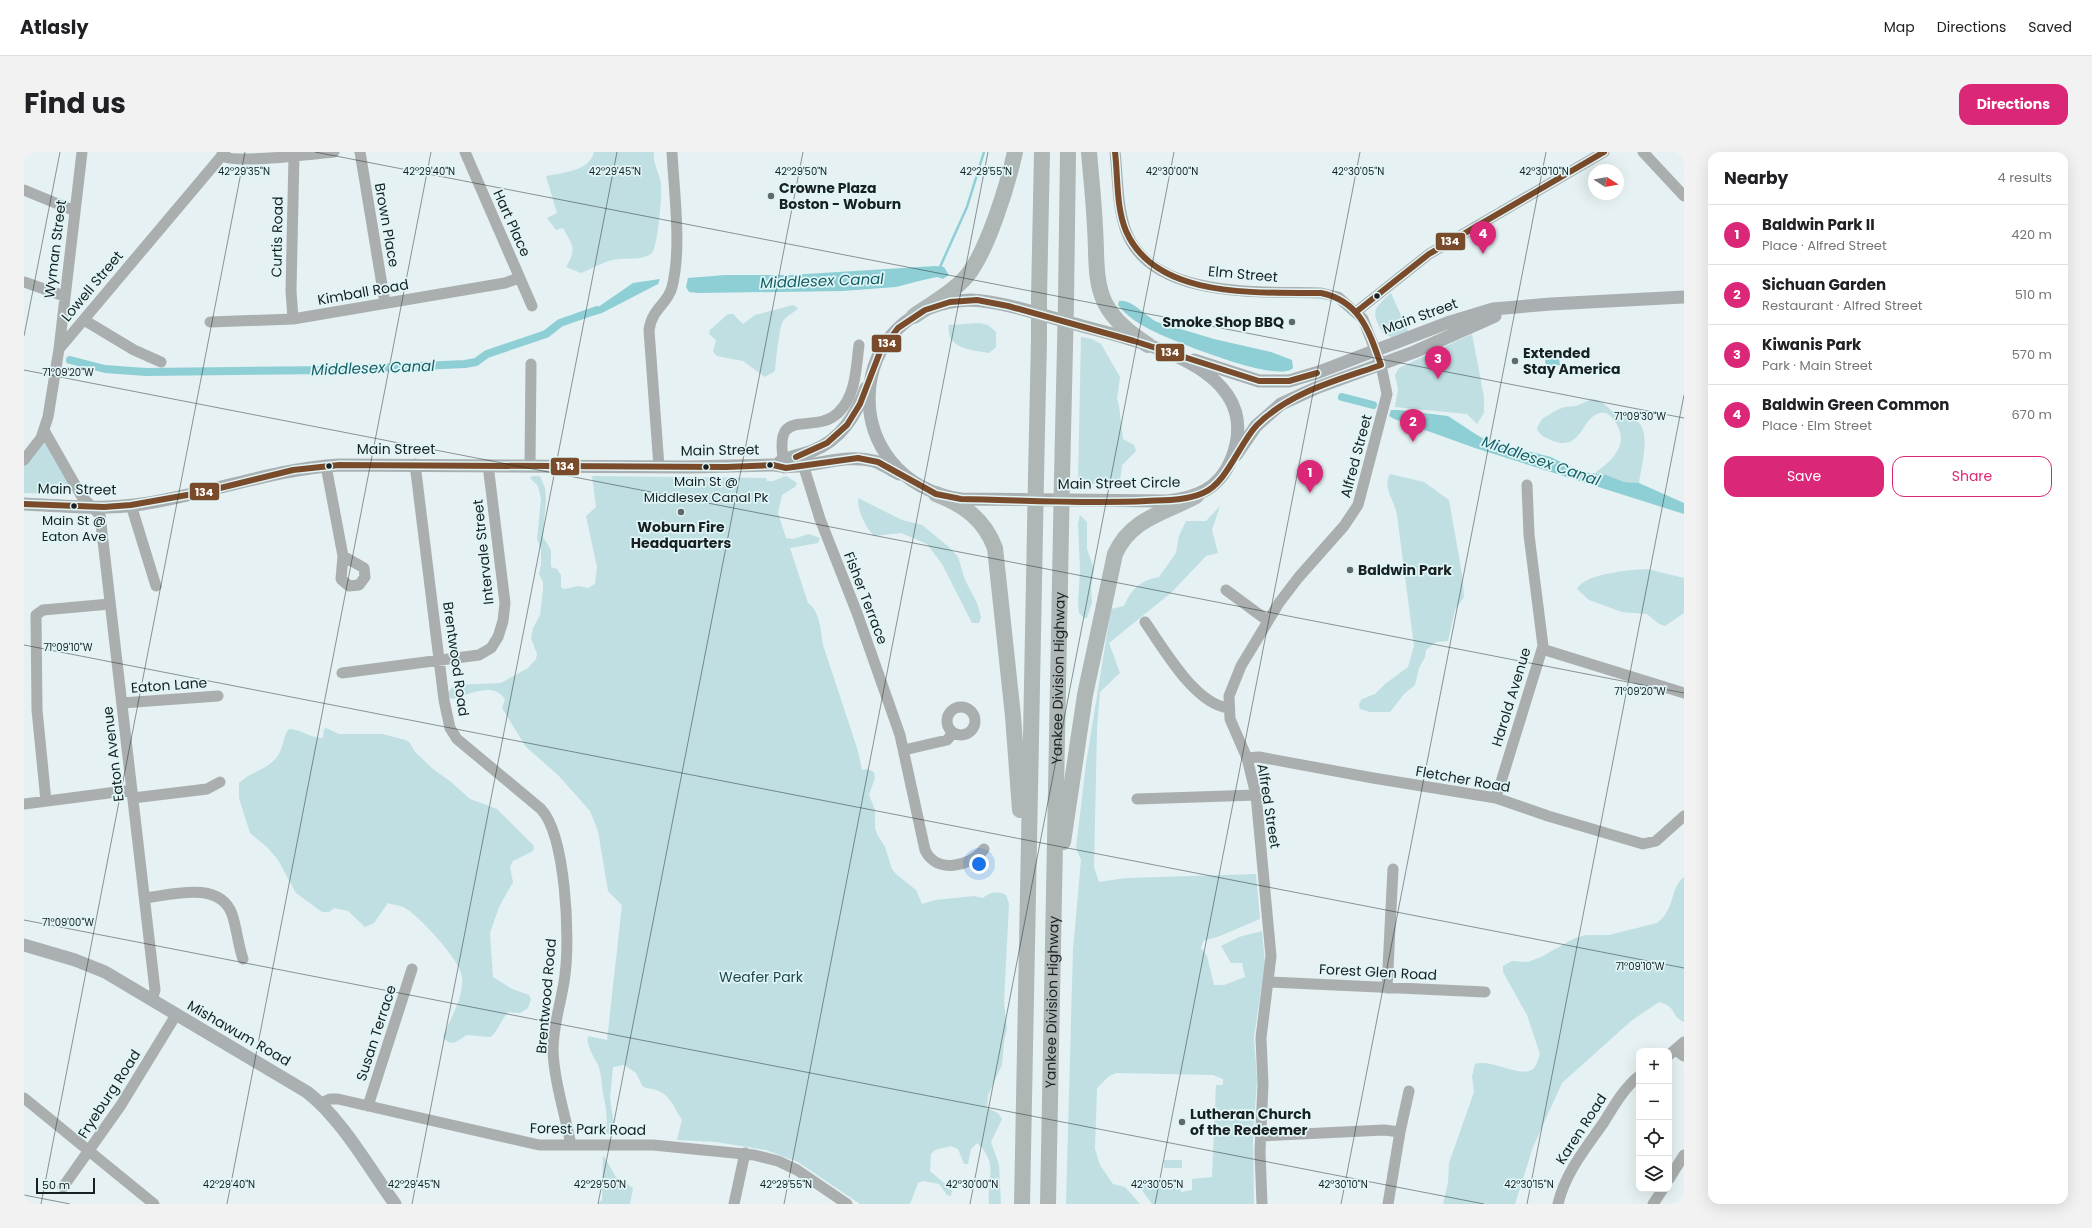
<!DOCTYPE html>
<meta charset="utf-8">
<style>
body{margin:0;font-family:Poppins,sans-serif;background:#f2f2f2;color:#202124}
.controls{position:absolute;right:12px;bottom:12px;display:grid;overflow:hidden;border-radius:8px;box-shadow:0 4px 16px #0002}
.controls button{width:36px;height:36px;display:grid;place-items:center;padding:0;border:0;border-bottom:1px solid #e0e0e0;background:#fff;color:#202124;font:20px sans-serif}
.compass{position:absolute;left:1564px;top:12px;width:36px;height:36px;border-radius:50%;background:#fff;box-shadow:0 4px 16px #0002;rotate:101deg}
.scale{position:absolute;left:12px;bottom:10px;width:59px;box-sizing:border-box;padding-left:4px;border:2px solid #182021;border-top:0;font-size:11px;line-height:14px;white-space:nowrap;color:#182021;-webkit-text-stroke:3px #e0f5f7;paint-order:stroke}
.you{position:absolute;left:955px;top:712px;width:14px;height:14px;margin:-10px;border:3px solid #fff;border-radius:50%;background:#1a73e8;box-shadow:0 0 0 6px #1a73e833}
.badge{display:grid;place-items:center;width:26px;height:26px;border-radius:50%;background:#db2777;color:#fff;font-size:13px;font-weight:700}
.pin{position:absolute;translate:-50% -33px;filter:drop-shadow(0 1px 2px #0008)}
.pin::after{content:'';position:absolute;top:21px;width:14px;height:12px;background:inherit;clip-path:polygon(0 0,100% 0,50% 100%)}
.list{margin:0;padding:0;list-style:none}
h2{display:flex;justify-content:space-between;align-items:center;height:52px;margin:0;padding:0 16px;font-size:17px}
h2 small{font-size:13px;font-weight:400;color:#757577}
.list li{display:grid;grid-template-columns:26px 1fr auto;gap:12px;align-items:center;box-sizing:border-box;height:60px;padding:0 16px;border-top:1px solid #e0e0e0}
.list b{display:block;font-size:15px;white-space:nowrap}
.list p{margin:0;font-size:13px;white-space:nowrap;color:#757577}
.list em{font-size:13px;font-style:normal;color:#757577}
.actions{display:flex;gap:8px;padding:12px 16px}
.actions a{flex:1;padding:9px 0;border:1px solid #db2777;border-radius:12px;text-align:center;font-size:14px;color:#db2777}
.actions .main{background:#db2777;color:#fff}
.icon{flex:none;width:22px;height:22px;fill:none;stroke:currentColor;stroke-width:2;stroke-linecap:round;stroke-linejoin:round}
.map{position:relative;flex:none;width:1660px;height:1052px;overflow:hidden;border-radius:12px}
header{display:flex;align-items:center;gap:24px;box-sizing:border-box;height:56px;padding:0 20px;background:#fff;border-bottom:1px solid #e0e0e0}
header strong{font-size:19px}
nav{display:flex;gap:22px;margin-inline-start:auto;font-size:14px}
.intro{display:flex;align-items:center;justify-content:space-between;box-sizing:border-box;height:96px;padding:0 24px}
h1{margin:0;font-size:28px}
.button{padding:10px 18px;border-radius:12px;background:#db2777;color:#fff;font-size:14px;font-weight:700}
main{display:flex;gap:24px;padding:0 24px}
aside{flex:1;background:#fff;border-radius:12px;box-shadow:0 4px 16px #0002}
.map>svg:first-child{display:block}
</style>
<header>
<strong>Atlasly</strong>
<nav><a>Map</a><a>Directions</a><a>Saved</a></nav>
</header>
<div class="intro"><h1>Find us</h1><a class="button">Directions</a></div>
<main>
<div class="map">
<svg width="1660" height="1052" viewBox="0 0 1660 1052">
<rect width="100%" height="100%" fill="#e5f1f2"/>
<!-- green -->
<path fill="#bfdfe3" d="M570,0H630C628,12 636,21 637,33C638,42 634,98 627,102C616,109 601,105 588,108C577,111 567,117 557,121L542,115C553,97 549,94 539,76L532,78L523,66L533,61L522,24C538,21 566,19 570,0Z
M1367,141L1385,181L1370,186L1360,182C1346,160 1349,157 1367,141Z
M769,153L774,156C770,161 763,163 759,169C755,176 752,209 751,219L741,225L719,209L693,204L689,200L692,188L685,182L686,178L704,162H709L719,172L731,163Z
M955,171L964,173L972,180V195L965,201C948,198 921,197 925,173Z
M1448,182L1460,245V261L1453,272L1443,262L1371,255L1374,237L1371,223L1375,216Z
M1057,185L1068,187L1077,192L1096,225L1093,247L1095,254L1099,287L1110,293L1112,299L1098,313L1096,329C1090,337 1083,331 1075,330L1063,334L1054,331Z
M1568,247C1582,249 1583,258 1594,262C1601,265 1608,265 1614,270C1627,281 1617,316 1615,331L1600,330L1571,321C1586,310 1604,295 1594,275C1591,269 1588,264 1582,261C1556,258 1561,303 1527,288C1520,285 1515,283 1513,276L1518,267L1531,259L1540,255L1552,254Z
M24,290L47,330L46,339L32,342L0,341V311L20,291Z
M1366,322L1400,330L1425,348L1438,422L1440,445L1431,458L1424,489L1412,490L1402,498L1401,505L1395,516L1391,533L1380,542L1366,560H1346L1336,557L1335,552L1338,547L1351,542L1361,532L1384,515L1390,494L1373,363C1371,349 1358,335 1366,322Z
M509,324H516L521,336L522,348L519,385L527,398V415L533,417L537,423V435L540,437L555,434L564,436L571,432L573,415L562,364L572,355L568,324L742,326L743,329H749L762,324L773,331L771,335L758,343L754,361L762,386L769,387L785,382L796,386L794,391L766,396L784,451C796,459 797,480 799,493L834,599L838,618L843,617L850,620L851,626L845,643L851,658V676L853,682L861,695L868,717L872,722L892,738L898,752L912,748L950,744L959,746C966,740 973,739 982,743L985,752L980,851L983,877L980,890L978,913L964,943L963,956L974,961L978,967L967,990L975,1013L977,1052H965C963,1028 975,1010 953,991L947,997L944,1012H940L934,997L927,994L911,998L907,1002L906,1019L928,1038L927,1044L923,1043L915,1032L899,1029L894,1031L886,1052H836L774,1010L742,998L692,990L653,988L658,968C650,956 647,943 632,938C628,936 623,937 619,935L612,921L600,913L589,915L586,946L591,980L590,982H582C584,967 582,955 579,941C577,932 578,923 574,913C570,904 562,895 564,884L583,888L598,753L584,739L574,679L566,659L534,623L502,595L478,556L481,548C471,528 442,544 428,547L423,544L427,536L433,533L477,531L504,516L512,507L513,502L507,486L509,476L516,463L519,438V430L515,422L517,413V398L513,387L517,347L514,334L506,326Z
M834,346L878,368L898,373L925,395L934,405L941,428L953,451L957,465L955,471H948L918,412L903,392L877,381L850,384C841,374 834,360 834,346Z
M1196,354L1188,378L1194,401L1182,404L1148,440L1085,491L1096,521L1076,540L1073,577L1070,715L1075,730L1102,726L1232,722L1236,767L1196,784L1179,789L1177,796L1183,804L1190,833H1200L1221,825L1218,811H1207L1197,794L1215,785L1238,779L1241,811L1230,886L1233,928L1229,986L1230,1052H1128L1117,1037V1032L1120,1030L1156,1028L1157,1040L1168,1038V1027L1188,1025L1192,933H1199V927L1189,923L1092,921L1085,924L1073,936L1071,997L1076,1013L1089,1032L1101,1035L1116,1052H1042L1049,797L1057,708L1052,696L1062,612L1087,457L1100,454C1107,437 1117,428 1135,425L1152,401L1155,384L1162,369H1182Z
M1056,363L1063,370V397L1070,417L1067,434L1068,450L1063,466H1060L1055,461L1054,451L1056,418L1054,372Z
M1623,417L1660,426V461L1641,474L1635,472L1623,462L1598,460L1565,448L1553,437C1561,421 1606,418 1623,417Z
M302,576L315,582H358L382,588L386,591L391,600L409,617L427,630L446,647L473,657L510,694L509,699L489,709L486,715L489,730L475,755L466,781L469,825L488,837L505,843L507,847L504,856L496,861L485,860L481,864L470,882L466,885L443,883L430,891L424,890L419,885C427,865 440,846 438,824C437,809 392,760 379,755C374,753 369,753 364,751L350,771L341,775L324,759L310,756L305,760H298L272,741L254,708L244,696L226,681L215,646V631C226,620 243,618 253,605C260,596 258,585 265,577C277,577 285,586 299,586L300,577Z
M1660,725V870C1647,865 1653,854 1635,850L1607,869L1538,931L1509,995L1491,1052H1419L1424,1031L1425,1011L1450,940L1448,924L1451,912C1467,906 1499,928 1510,916C1513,913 1514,906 1516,902L1503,863L1479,820V814L1488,809L1504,810L1517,805L1551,786L1562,783H1585L1633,771C1652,757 1645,737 1660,725Z
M579,1003L592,1025L609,1036L606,1052H573L578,1048Z
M1140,1008H1158V1016H1140Z"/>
<!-- water -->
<path fill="#8ecfd5" d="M911,114L920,115L925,123L919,127L913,125L899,128L872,135L819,139L675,141L665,140L662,135L664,126L701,123H766Z
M636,127L634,132L578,161L567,164L564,162L609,131Z
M1095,149C1108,147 1121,164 1133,170L1190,187L1247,200L1268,208L1269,216C1255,232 1152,190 1131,180C1118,174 1102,164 1094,153Z
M1535,206L1536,213L1522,215L1521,208Z
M1367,258H1375L1424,264L1453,283L1466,290L1527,305L1557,320L1582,323L1600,330L1615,331L1660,351V362L1451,296L1370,267L1365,264Z"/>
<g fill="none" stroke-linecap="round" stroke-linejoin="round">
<!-- stream -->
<path stroke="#8ecfd5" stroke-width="2.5" d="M916,115L943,55L960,0"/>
<!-- canal -->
<path stroke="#8ecfd5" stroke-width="8" d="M46,208L81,217L122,220L306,218L441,212L452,210L463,202L522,182L536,171L573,158
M1318,245L1349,253"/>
<!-- minor -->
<path stroke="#aaaeae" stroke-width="11" d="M336,0L361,151
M441,0L508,154
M1091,0C1094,25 1093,55 1102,79C1128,148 1237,139 1297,141L1314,145L1339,167L1357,213L1363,242L1334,353L1320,374L1274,426L1255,451L1217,514L1205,544L1206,567L1223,606L1232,643L1247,804L1237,886L1239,932L1236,1000L1238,1052
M1619,0L1660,44
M197,4C212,12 289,2 310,0
M0,38L51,59
M0,130L40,144
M1332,160L1405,102L1580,0
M269,167L267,139L270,3
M60,168L110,198L137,210
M186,170L269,167L481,131L495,126
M35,197L201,0
M21,280L58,345L76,363L131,838L128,848
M777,306L796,367L833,461L876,583L901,698C912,722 946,715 960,697
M0,308L17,286L24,265L35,197L58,0
M391,312L420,548L426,576L433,587L517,657C542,684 546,786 541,823C538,848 529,872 529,898C530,929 541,962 547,993
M302,314L319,404L317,427L325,434L335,433L341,425L340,416L319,404
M506,314L507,212
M635,315L625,178C628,156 644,152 648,135C658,96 650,41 648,0
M761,316C746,249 789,286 815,260C832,243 832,216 835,193
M107,353L132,434
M1202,438L1244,469
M1121,470C1140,497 1170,551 1204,556
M1518,497L1660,541
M318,521L455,503L467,496L474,485L479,469L481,451L464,313
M98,551L194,544
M923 569a14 14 0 1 1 28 0a14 14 0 1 1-28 0Z
M880,598L923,588L929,581
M1223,606L1235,605L1349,626L1472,646L1524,664L1619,692L1632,689L1660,664
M109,646L183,637L196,630
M1472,646L1519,494L1505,383L1503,333
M1113,647L1232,643
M22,649L13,558L12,463L19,458L86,452
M0,652L108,638
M121,746C147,743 195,728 208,762C213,777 214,793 219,807
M1246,830L1461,840
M1363,836L1369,717
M1652,898L1660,904
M1645,903L1660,890
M0,946L130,1052
M297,951L306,947H314L515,993H629L730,1003L754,1009L773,1018L823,1052
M344,954L388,817
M1376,980L1385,939
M1236,984L1360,978L1376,980L1364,1052
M1645,1027L1660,1003
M39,1035L97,953L152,863
M710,1052L721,1001
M1534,1052C1541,1021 1562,996 1580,970C1590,954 1600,936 1615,924
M1629,1052L1639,1037"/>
<!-- major -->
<path stroke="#aab0b1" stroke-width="13" d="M947,148C982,150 1017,163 1051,172C1112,189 1245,214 1207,308C1195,337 1172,346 1143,349L937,347C810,328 816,152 947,148Z
M1170,208L1235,229H1265L1295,220L1423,171L1469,157L1527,152L1660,145
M1212,303L1232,274L1257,252L1292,236L1390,200L1471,164
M756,310C765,304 778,303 788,299C817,288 832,263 842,236
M0,352C39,354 79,358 118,352C184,342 249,317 315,313L666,315L749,313C783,320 816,300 850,309C859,312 867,318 875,322
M0,793L51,808L81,820L283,940C317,966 345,1016 371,1052"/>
<!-- highway -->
<g stroke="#aeb6b6" stroke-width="16">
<path d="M1065,0C1067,25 1070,51 1071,76C1073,100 1070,129 1081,151C1091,170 1107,182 1124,193"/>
<path d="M1015,146L1018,0"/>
<path d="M1042,149L1044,0"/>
<path d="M890,164C907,152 928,141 942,125C963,101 984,32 991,0"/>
<path d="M1012,325L1015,187"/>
<path d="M1038,326L1041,194"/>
<path d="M912,342C940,353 960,367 971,396L989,564L996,658"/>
<path d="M1039,690L1061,543L1091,402C1107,366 1141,361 1172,344"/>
<path d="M998,1052L1011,378"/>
<path id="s1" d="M1024,1052L1037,378"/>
</g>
<!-- highway-bridge -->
<path stroke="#aeb6b6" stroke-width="16" d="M1015,187V146
M1041,194L1042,149
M1011,378L1012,325
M1037,378L1038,326"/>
<!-- bus-1 casing -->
<g stroke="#e0f5f7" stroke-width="9">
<path id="bus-1" d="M1332,160L1405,102L1580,0
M772,305L803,291L823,273L836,252L856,200L874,176L901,158L926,150L953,148L984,154L1110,189L1235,229H1265L1293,221
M0,352L80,355L107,353L180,340L269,318L315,313L702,315L749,313L762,316L834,306L854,310L912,342L937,347C998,348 1061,352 1122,349C1141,348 1161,349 1179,341C1203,331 1215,292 1233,273C1266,240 1314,228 1357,213C1345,179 1336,149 1297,141C1235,140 1132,148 1102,79C1092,55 1094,25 1091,0"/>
</g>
<!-- bus-1 -->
<use href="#bus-1" stroke="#7a4b2a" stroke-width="6"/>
</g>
<!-- ticks -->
<path fill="none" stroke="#182021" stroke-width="1" stroke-opacity="0.45" d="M291,0L1660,266M0,184L36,0M0,218L1660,541M0,493L1660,816M0,768L1460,1052M0,1043L46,1052M17,1052L221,0M203,1052L407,0M388,1052L593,0M574,1052L779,0M760,1052L964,0M946,1052L1150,0M1131,1052L1336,0M1317,1052L1522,0M1503,1052L1660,243"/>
<!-- markers -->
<g fill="#60696a" stroke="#e0f5f7" stroke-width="1.5">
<circle cx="747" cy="44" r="4"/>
<circle cx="1268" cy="170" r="4"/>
<circle cx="1491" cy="209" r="4"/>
<circle cx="657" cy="360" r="4"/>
<circle cx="1326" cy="418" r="4"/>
<circle cx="1158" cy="970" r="4"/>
</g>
<g fill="#182021" stroke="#e0f5f7" stroke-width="1.5">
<circle cx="1353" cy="144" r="3.5"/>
<circle cx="746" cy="313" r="3.5"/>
<circle cx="305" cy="314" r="3.5"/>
<circle cx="682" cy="315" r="3.5"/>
<circle cx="50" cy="354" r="3.5"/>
</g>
<g text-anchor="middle" stroke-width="3.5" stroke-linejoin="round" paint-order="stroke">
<!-- bus labels -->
<g font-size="13" fill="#182021" stroke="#e0f5f7">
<text x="682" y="334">Main St @<tspan x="682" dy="16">Middlesex Canal Pk</tspan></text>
<text x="50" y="373">Main St @<tspan x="50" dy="16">Eaton Ave</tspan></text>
</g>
<!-- poi labels -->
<g font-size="14" font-weight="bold" fill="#182021" stroke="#e0f5f7" text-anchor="start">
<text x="755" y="41">Crowne Plaza<tspan x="755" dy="16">Boston - Woburn</tspan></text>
<text x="1260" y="175" text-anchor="end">Smoke Shop BBQ</text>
<text x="1499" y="206">Extended<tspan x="1499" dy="16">Stay America</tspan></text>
<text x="657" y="380" text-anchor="middle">Woburn Fire<tspan x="657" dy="16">Headquarters</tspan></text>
<text x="1334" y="423">Baldwin Park</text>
<text x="1166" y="967">Lutheran Church<tspan x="1166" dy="16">of the Redeemer</tspan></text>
</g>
<!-- street labels -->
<g font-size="14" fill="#182021" stroke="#e0f5f7">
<text transform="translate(488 71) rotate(66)" y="5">Hart Place</text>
<text transform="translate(363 73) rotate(80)" y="5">Brown Place</text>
<text transform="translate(253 85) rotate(-89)" y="5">Curtis Road</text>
<text transform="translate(31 97) rotate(-83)" y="5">Wyman Street</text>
<text transform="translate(1219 122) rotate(5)" y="5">Elm Street</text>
<text transform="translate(68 134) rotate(-50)" y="5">Lowell Street</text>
<text transform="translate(339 140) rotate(-10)" y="5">Kimball Road</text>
<text transform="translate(1396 164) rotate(-20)" y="5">Main Street</text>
<text x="372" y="302">Main Street</text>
<text transform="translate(696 298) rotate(-1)" y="5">Main Street</text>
<text transform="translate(1332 304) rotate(-75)" y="5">Alfred Street</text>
<text transform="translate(1095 331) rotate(-1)" y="5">Main Street Circle</text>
<text transform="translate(53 337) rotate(1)" y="5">Main Street</text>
<text transform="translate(459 400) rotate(-96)" y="5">Intervale Street</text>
<text transform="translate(842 446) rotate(69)" y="5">Fisher Terrace</text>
<text transform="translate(432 507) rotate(82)" y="5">Brentwood Road</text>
<text dy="5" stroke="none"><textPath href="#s1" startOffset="526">Yankee Division Highway</textPath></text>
<text transform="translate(145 533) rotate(-4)" y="5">Eaton Lane</text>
<text transform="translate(1487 545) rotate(-73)" y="5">Harold Avenue</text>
<text transform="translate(89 602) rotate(-97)" y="5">Eaton Avenue</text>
<text transform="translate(1439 627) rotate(10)" y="5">Fletcher Road</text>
<text transform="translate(1245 654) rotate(81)" y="5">Alfred Street</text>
<text transform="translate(1354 820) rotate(3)" y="5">Forest Glen Road</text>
<text transform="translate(522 844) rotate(-85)" y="5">Brentwood Road</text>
<text dy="5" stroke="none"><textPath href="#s1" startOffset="202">Yankee Division Highway</textPath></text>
<text transform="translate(215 881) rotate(30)" y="5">Mishawum Road</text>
<text transform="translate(352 881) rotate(-72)" y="5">Susan Terrace</text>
<text transform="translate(85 942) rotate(-57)" y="5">Fryeburg Road</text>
<text transform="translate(564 977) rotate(1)" y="5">Forest Park Road</text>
<text transform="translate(1557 977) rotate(-57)" y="5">Karen Road</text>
</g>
<!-- park labels -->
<g font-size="14" fill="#1d474a" stroke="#e0f5f7">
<text x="737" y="830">Weafer Park</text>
</g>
<!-- water labels -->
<g font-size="15" font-style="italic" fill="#166166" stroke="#e0f5f7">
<text transform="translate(798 129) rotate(-2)" y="5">Middlesex Canal</text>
<text transform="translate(349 216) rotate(-2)" y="5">Middlesex Canal</text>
<text transform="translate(1517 309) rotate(19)" y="5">Middlesex Canal</text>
</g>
</g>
<g font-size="10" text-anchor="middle" fill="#182021" stroke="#e0f5f7" stroke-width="3.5" stroke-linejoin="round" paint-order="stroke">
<text x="220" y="23">42°29'35"N</text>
<text x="405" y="23">42°29'40"N</text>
<text x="591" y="23">42°29'45"N</text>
<text x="777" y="23">42°29'50"N</text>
<text x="962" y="23">42°29'55"N</text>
<text x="1148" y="23">42°30'00"N</text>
<text x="1334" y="23">42°30'05"N</text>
<text x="1520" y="23">42°30'10"N</text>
<text x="44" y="224">71°09'20"W</text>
<text x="1616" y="268">71°09'30"W</text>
<text x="44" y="499">71°09'10"W</text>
<text x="1616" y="543">71°09'20"W</text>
<text x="44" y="774">71°09'00"W</text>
<text x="1616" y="818">71°09'10"W</text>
<text x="205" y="1036">42°29'40"N</text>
<text x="390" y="1036">42°29'45"N</text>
<text x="576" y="1036">42°29'50"N</text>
<text x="762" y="1036">42°29'55"N</text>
<text x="948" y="1036">42°30'00"N</text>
<text x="1133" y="1036">42°30'05"N</text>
<text x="1319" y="1036">42°30'10"N</text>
<text x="1505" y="1036">42°30'15"N</text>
</g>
<g stroke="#e0f5f7" stroke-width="1.5">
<rect x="1411" y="80" width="31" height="19" rx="4" fill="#7a4b2a"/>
<rect x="847" y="182" width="31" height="19" rx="4" fill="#7a4b2a"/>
<rect x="1131" y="191" width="30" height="19" rx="4" fill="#7a4b2a"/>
<rect x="526" y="305" width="30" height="19" rx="4" fill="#7a4b2a"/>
<rect x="165" y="330" width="31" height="19" rx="4" fill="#7a4b2a"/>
</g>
<g font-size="11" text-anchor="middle" font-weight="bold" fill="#fff">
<text x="1426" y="93">134</text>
<text x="863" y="195">134</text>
<text x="1146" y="204">134</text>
<text x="541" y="318">134</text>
<text x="180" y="344">134</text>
</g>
</svg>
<div class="controls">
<button>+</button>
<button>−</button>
<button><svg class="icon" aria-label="locate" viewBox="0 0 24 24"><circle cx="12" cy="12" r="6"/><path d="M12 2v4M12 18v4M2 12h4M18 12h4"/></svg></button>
<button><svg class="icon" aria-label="layers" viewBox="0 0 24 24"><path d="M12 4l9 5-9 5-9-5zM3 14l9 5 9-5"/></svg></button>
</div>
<svg class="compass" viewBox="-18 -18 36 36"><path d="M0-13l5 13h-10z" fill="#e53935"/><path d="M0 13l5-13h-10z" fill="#757577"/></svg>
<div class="scale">50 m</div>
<div class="you"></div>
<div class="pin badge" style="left:1286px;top:341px">1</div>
<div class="pin badge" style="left:1389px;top:290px">2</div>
<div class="pin badge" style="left:1414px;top:227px">3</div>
<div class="pin badge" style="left:1459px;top:102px">4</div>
</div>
<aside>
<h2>Nearby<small>4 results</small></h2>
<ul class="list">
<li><span class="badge">1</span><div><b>Baldwin Park II</b><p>Place · Alfred Street</p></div><em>420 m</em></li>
<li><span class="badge">2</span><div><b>Sichuan Garden</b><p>Restaurant · Alfred Street</p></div><em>510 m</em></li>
<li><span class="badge">3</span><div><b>Kiwanis Park</b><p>Park · Main Street</p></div><em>570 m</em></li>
<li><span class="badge">4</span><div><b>Baldwin Green Common</b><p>Place · Elm Street</p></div><em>670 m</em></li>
</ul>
<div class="actions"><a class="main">Save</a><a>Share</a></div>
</aside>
</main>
